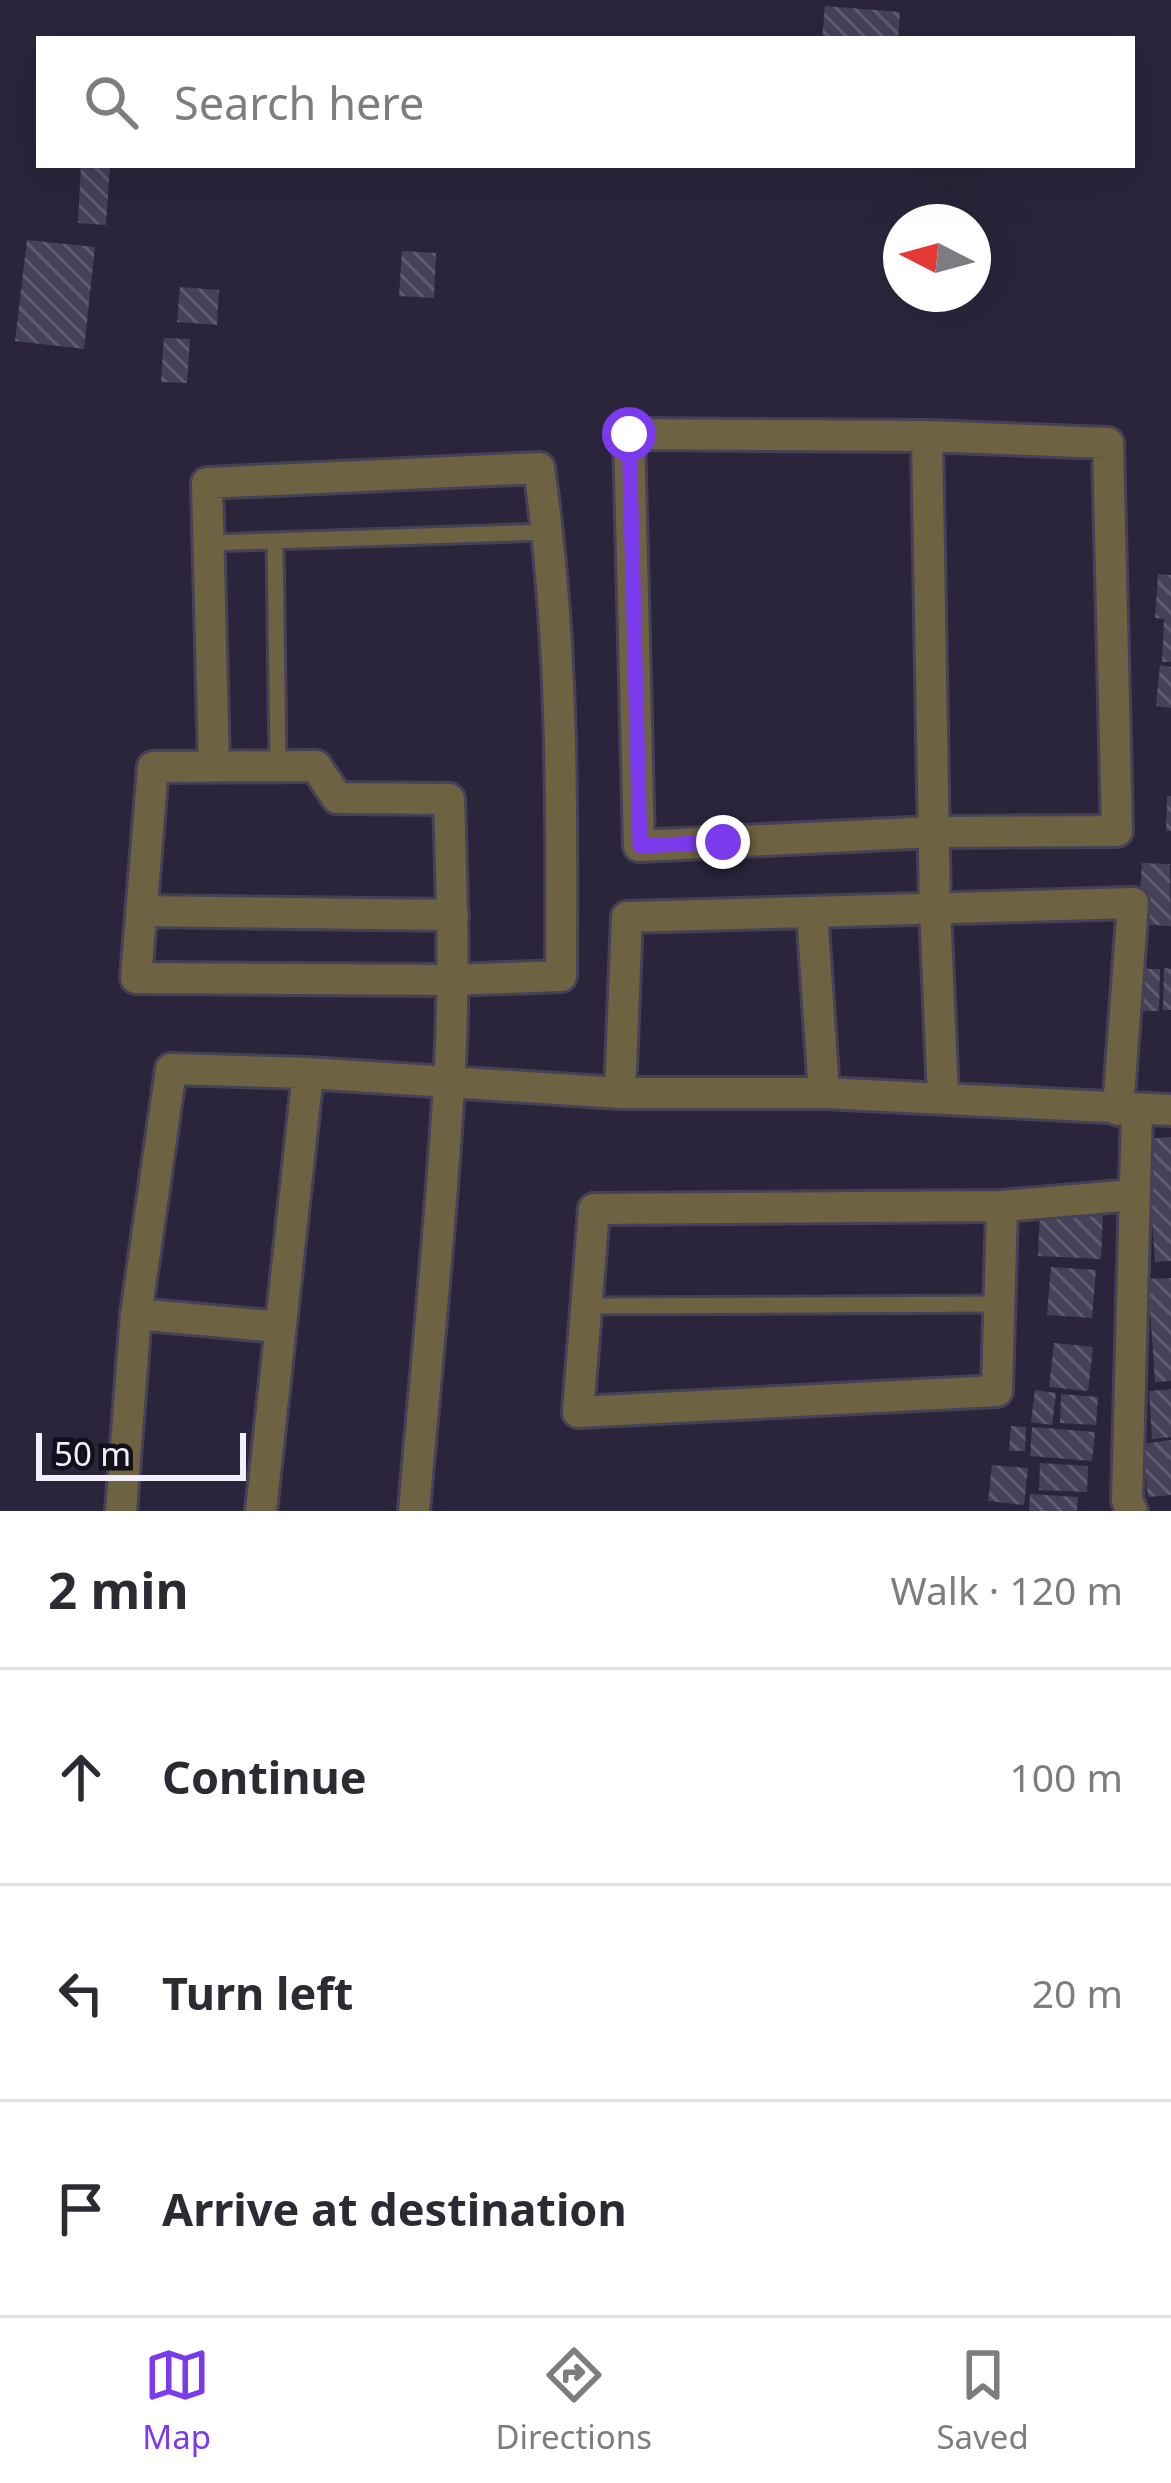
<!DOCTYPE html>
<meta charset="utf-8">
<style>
body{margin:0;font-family:"Noto Sans",sans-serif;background:#f7f7f7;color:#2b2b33}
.compass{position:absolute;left:883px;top:204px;width:108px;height:108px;border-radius:50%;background:#fff;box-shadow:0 12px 48px #0002;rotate:276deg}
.scale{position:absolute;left:36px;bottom:30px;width:210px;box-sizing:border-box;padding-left:12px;border:6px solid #f1eefd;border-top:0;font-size:33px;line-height:42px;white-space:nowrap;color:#f1eefd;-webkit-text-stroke:9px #12101a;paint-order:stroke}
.stop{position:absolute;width:36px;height:36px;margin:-27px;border:9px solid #7c3aed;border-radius:50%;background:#fff}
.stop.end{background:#7c3aed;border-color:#fff;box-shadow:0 3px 12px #0008}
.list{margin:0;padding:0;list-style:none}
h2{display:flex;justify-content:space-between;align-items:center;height:156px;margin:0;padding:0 48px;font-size:51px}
h2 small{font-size:39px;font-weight:400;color:#7c7c81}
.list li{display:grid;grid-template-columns:78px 1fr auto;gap:36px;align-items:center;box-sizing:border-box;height:216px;padding:0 48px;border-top:3px solid #e1e1e2}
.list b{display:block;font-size:45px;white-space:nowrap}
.list em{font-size:39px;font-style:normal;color:#7c7c81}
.icon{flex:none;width:66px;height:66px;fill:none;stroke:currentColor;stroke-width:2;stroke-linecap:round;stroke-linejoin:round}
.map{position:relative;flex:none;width:1171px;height:1511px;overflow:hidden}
.search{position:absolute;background:#fff;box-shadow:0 12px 48px #0002;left:36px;right:36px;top:36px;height:132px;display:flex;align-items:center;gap:30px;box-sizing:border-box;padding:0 42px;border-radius:0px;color:#7c7c81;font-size:45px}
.sheet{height:804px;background:#fff}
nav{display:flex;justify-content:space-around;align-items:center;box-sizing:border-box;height:168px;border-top:3px solid #e1e1e2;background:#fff;font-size:33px;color:#7c7c81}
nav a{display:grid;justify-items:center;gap:6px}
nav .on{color:#7c3aed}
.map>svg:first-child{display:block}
</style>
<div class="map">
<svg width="1171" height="1511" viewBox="0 0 1171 1511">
<defs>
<pattern id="building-back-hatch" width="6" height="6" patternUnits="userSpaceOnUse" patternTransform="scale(3)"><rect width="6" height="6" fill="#444159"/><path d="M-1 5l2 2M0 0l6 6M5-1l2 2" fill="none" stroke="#5f5d72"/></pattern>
</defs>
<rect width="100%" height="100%" fill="#2a253b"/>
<!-- building -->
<path fill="url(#building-back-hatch)" d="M825,6L900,12L898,39H822Z
M81,165H110L106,225L78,223Z
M27,240L95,247L84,349L15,341Z
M402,251L436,253L434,298L399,296Z
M180,287L219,290L217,325L177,322Z
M164,338L190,339L187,383L161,382Z
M1158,574L1171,575V662H1162L1164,619L1155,618Z
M1160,665L1171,667V708L1156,706Z
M1167,796H1171V831H1166Z
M1142,863L1170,864L1171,926L1138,924Z
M1164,968L1171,969V1010H1163Z
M1136,969H1160L1159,1011H1135Z
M1171,1137V1261L1155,1262L1146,1139Z
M1040,1211L1103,1214L1101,1259L1038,1256Z
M1051,1267L1096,1270L1092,1318L1047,1315Z
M1171,1278V1381L1155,1382L1148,1279Z
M1054,1343L1093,1347L1088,1391L1049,1387Z
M1171,1389V1437L1152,1439L1149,1391Z
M1035,1390L1056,1393L1052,1425L1031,1422Z
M1061,1394L1098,1397L1096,1425L1060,1423Z
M1011,1426L1026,1427L1025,1451H1009Z
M1032,1427L1095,1432L1092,1461L1030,1456Z
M1171,1440V1495L1148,1497L1142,1444Z
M1040,1463L1088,1466L1087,1492L1039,1490Z
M992,1465L1028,1468L1024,1505L988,1501Z
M1030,1494L1078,1497L1077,1511H1029Z"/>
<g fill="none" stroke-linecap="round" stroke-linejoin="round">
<!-- service casing -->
<g stroke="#464156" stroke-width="21">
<path id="service" d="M206,543L548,532
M275,543L278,764
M587,1306L1001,1304"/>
</g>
<!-- minor casing -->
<g stroke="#464156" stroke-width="36">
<path id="minor" d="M629,434L927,436L1108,443L1117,831L933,832L639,846Z
M927,436L935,908L943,1097
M214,766L207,483L539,468C563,637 562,806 561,976L451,980L136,978L153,767L316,766L337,798L449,799C452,894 455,989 449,1083C441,1226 426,1368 414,1511
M141,911L453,915
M812,912L824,1093
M620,1093L627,917L1133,903L1118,1110
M1002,1206L997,1391L578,1412L594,1209L1002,1206L1134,1195
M136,1314L280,1327
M121,1511L136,1314L171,1069L308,1073L620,1093H824L1171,1110
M261,1511L308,1073
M1132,1511L1127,1500L1137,1110"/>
</g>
<!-- service -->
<use href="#service" stroke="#6d6241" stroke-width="15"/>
<!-- minor -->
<use href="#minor" stroke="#6d6241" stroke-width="30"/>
</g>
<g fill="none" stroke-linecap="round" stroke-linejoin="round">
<!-- route -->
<path stroke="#7c3aed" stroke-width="15" d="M629,434L640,846L723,842"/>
</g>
</svg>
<svg class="compass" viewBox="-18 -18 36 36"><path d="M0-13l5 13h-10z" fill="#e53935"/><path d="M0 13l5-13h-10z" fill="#7c7c81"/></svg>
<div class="scale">50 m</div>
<div class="stop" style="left:629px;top:434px"></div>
<div class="stop end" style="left:723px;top:842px"></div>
<div class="search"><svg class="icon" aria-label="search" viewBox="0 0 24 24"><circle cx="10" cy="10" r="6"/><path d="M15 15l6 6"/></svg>Search here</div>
</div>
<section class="sheet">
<h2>2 min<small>Walk · 120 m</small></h2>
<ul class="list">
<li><svg class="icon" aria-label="ahead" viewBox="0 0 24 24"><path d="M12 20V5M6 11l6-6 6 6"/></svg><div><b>Continue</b></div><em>100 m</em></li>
<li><svg class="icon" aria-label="left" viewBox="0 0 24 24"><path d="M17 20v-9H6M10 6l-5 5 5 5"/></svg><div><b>Turn left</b></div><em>20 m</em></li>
<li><svg class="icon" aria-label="arrive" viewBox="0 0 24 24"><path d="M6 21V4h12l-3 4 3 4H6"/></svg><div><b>Arrive at destination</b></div></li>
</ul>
</section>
<nav>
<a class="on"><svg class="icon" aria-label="map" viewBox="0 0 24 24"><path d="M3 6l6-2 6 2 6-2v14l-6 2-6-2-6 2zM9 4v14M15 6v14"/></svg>Map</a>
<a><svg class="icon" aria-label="directions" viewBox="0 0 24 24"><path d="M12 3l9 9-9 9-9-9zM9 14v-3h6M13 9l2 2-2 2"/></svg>Directions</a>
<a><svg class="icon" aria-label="saved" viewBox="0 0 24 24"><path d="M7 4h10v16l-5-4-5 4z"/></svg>Saved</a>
</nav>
